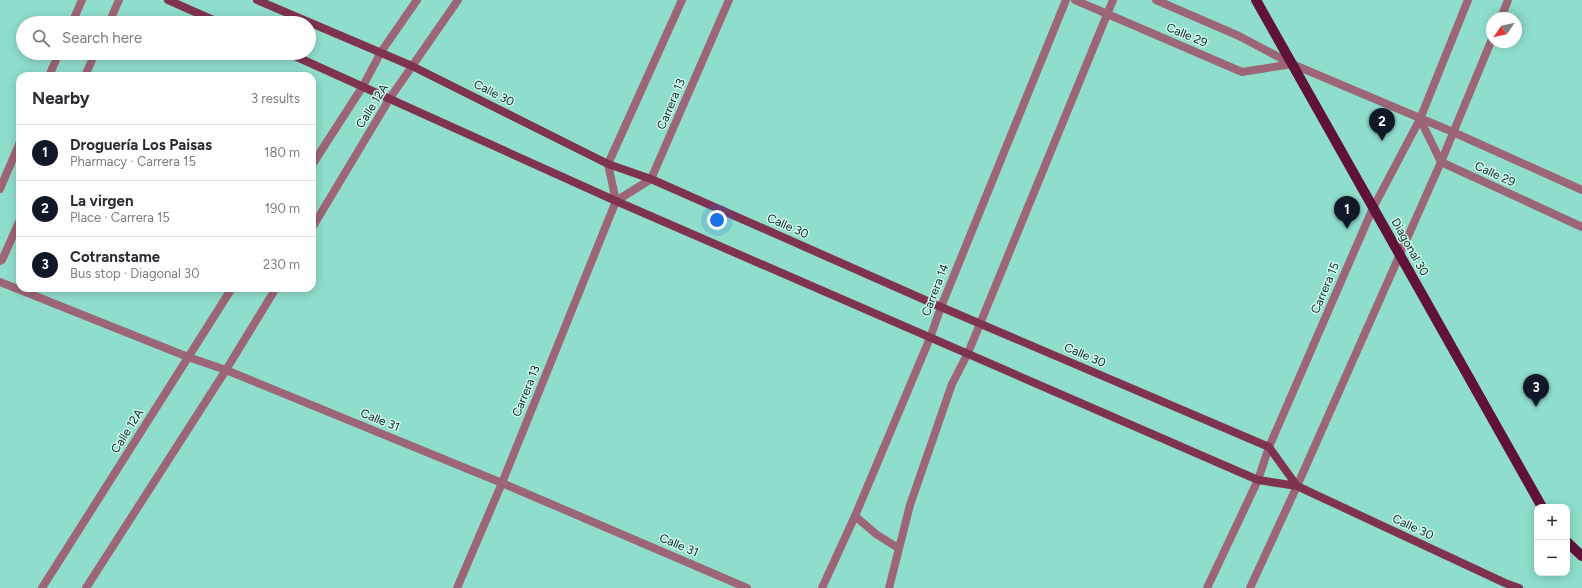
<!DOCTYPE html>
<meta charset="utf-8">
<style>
body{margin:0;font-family:Figtree,sans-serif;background:#f2f2f3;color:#2b2b33}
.controls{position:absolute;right:12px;bottom:12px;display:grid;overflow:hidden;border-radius:8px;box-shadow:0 2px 10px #0003}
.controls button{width:36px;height:36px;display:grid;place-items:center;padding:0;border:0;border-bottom:1px solid #e1e1e2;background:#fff;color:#2b2b33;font:20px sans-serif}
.compass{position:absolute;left:1486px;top:12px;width:36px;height:36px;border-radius:50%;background:#fff;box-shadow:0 2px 10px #0003;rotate:236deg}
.you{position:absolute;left:717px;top:220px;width:14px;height:14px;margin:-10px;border:3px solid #fff;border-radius:50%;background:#1a73e8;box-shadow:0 0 0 6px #1a73e833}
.badge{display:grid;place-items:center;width:26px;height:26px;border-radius:50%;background:#111827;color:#fff;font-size:13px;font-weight:700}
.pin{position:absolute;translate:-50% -33px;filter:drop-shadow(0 1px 2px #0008)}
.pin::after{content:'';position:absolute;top:21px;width:14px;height:12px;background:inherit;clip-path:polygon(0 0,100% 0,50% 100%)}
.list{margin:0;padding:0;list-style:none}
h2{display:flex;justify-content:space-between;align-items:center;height:52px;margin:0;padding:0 16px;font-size:17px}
h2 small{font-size:13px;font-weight:400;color:#7c7c81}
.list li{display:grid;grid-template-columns:26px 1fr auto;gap:12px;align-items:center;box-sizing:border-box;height:56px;padding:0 16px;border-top:1px solid #e1e1e2}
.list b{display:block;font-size:15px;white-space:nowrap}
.list p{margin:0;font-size:13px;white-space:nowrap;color:#7c7c81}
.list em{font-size:13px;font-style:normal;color:#7c7c81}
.icon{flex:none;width:22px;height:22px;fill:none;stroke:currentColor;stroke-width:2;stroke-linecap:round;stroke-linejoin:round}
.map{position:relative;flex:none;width:1582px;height:588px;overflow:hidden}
.search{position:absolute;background:#fff;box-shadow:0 2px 10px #0003;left:16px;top:16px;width:300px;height:44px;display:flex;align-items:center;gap:10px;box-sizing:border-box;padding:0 14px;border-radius:22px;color:#7c7c81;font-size:15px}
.panel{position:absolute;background:#fff;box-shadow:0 2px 10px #0003;left:16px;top:72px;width:300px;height:220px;border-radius:12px}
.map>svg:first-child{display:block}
</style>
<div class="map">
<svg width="1582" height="588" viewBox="0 0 1582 588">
<rect width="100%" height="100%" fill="#8fddcb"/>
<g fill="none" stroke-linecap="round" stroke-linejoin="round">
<!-- street -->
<path stroke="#9d6578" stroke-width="8" d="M1075,0L1242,72L1292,64
M1156,0L1239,36L1292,64L1453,132L1582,190
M1501,18L1508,0
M72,23L82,0
M109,23L119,0
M49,76L59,53
M85,76L95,53
M1420,119L1441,162L1582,227
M312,165L363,86L381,52L417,0
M0,189L20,142
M616,201L651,179L729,0
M312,228L390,98L458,0
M0,261L2,260L20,220
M0,282L188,357L226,370L502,483L747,588
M855,516L876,534L898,548
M42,588L232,288
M86,588L226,370L276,288
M457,588L502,483L616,201L608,164L682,0
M822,588L855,516L930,338L941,307L1066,0
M889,588L910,505L952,384L968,353L1113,0
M1207,588L1258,480L1269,447L1373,208L1420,119L1468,0
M1250,588L1297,486L1441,162L1492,39"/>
<!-- secondary -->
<path stroke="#803251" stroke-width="8" d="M168,0L220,23
M257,0L412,66L608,164L651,179L941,307L1269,447L1297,486
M288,53L616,201L1258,480L1297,486L1505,583L1519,588"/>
<!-- primary -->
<path stroke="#601336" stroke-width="10" d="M1256,0L1542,507
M1567,542L1582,556"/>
</g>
<g text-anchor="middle" stroke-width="3" stroke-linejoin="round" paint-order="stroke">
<!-- street labels -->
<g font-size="12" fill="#0a2c25" stroke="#d0f6ec">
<text transform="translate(1187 35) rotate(23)" y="4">Calle 29</text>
<text transform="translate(494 93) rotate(27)" y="4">Calle 30</text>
<text transform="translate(671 104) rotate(-67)" y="4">Carrera 13</text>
<text transform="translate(372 106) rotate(-58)" y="4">Calle 12A</text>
<text transform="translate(1495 174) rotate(25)" y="4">Calle 29</text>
<text transform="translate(788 226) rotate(24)" y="4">Calle 30</text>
<text transform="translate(1410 247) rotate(61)" y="4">Diagonal 30</text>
<text transform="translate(1325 288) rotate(-67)" y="4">Carrera 15</text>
<text transform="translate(935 290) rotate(-69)" y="4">Carrera 14</text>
<text transform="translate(1085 355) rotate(23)" y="4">Calle 30</text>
<text transform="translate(526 391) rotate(-68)" y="4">Carrera 13</text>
<text transform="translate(380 420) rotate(22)" y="4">Calle 31</text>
<text transform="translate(127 431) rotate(-58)" y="4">Calle 12A</text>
<text transform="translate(1413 527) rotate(25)" y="4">Calle 30</text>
<text transform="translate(679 545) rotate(23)" y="4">Calle 31</text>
</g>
</g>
</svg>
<div class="controls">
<button>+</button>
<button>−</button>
</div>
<svg class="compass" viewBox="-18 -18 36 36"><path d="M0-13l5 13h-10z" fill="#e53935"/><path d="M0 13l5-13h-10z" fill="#7c7c81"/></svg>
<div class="you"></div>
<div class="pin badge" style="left:1347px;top:229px">1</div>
<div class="pin badge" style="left:1382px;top:141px">2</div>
<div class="pin badge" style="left:1536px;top:407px">3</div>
<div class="search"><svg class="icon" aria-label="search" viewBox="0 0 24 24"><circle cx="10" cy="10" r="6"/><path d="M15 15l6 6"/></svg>Search here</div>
<section class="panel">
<h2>Nearby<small>3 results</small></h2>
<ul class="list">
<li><span class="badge">1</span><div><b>Droguería Los Paisas</b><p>Pharmacy · Carrera 15</p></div><em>180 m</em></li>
<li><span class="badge">2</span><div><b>La virgen</b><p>Place · Carrera 15</p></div><em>190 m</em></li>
<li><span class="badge">3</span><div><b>Cotranstame</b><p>Bus stop · Diagonal 30</p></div><em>230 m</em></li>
</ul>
</section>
</div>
